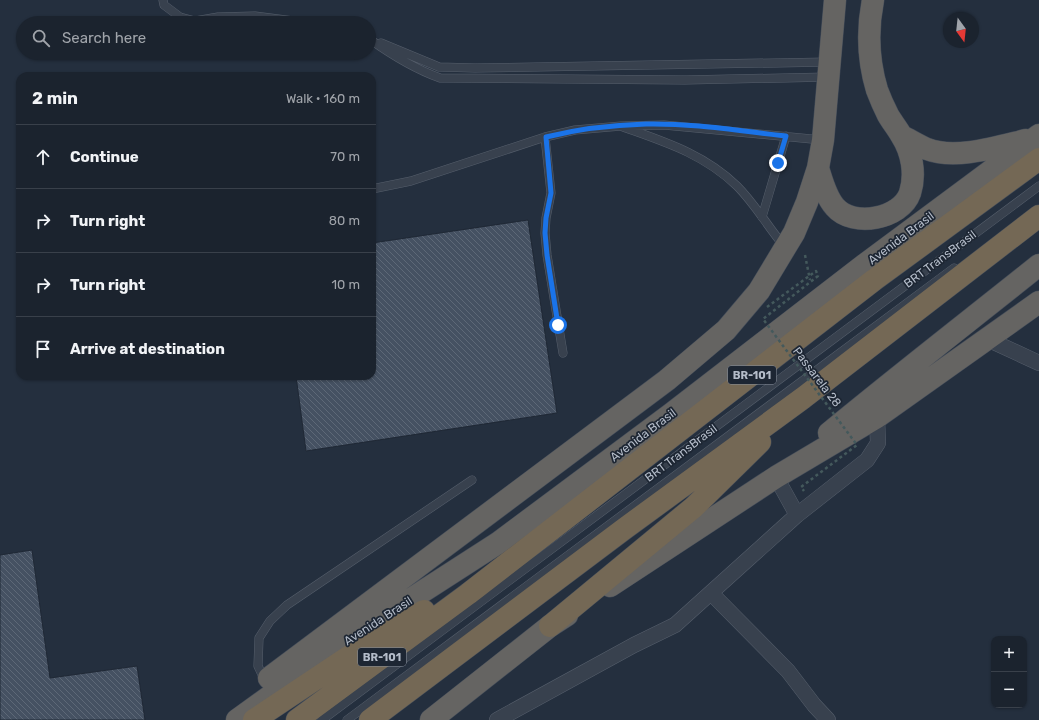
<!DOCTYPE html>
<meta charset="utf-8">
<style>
body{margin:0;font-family:Rubik,sans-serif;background:#282f3a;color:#f1f3f6}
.controls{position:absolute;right:12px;bottom:12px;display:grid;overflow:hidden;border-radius:8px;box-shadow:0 1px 3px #0004}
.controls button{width:36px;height:36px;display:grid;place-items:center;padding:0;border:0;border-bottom:1px solid #39404a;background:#1b232e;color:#f1f3f6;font:20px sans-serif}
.compass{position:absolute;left:943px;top:12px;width:36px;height:36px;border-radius:50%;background:#1b232e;box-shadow:0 1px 3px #0004;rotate:165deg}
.stop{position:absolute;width:12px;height:12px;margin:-9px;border:3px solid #1a73e8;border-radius:50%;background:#fff}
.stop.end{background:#1a73e8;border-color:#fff;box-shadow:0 1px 4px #0008}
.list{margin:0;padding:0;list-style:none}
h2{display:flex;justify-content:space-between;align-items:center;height:52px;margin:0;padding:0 16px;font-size:17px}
h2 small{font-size:13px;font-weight:400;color:#a0a4aa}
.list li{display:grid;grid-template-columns:26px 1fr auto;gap:12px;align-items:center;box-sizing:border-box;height:64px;padding:0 16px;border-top:1px solid #39404a}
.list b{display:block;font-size:15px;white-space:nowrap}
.list em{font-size:13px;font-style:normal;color:#a0a4aa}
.icon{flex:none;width:22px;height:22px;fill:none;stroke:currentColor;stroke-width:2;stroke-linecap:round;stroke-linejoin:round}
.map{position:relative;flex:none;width:1039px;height:720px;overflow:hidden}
.search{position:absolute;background:#1b232e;box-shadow:0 1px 3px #0004;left:16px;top:16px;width:360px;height:44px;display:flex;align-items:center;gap:10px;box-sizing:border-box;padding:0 14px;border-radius:22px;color:#a0a4aa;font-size:15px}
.panel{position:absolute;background:#1b232e;box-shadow:0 1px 3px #0004;left:16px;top:72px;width:360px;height:308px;border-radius:12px}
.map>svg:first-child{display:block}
</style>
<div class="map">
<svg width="1039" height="720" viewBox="0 0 1039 720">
<defs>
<pattern id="building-back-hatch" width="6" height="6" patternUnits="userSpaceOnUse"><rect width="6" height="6" fill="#455162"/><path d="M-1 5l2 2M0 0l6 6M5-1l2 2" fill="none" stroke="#5d6877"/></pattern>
</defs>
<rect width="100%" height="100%" fill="#242f3e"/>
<!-- building -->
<path fill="url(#building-back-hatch)" stroke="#1f2835" d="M528,220L557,413L306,451L296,376H372V243Z
M32,550L50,678L137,666L145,720H0V555Z"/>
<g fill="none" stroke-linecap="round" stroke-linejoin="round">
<!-- service casing -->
<g stroke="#565f6c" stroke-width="9">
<path id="service" d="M163,0L164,5L180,17L195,21L218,17L255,16L309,23
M371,40C392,55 415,69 440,78L685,80L828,77
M381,43L439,67L475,68L829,62
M623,127C665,142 704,154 737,186C755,204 768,227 784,246
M545,137L551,193L546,218L545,233L547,255L563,353
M372,189L411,181L545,137L575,130L621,126L664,125L822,140
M762,217L786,136
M265,681L258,666L259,638L270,621L287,605L472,480
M322,720L1039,186
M347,720L954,268"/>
</g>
<!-- minor casing -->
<g stroke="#565f6c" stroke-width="16">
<path id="minor" d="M987,339L1039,363
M776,477L797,515
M711,593L788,671L814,705L828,720
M497,720L634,645L675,625L797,515L867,460L878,443L877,417"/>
</g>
<!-- trunk casing -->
<g stroke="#434c59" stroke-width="23">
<path id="trunk" d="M902,136C910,140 918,145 927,149C955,160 997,147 1026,140
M818,168C822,181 826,197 835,207C853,228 901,219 910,193C916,174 912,152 901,135C897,128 892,122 888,115C884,107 880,98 877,90C868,60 867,30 873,0
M829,433C898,376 969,321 1039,265
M610,586L776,477L877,417L1039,302
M269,678L667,380L726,330L759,291L794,233L807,202L818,168L823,140L835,0
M237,720L352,637L498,543L671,414L864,265L1039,135
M431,720L550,626L567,615"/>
</g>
<!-- motorway casing -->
<g stroke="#434c59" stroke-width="23">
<path id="motorway" d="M550,626L694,507L760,442
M254,720L353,654L424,611
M297,720L468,594L874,280L1039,159
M370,720L624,529L803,398L1039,216"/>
</g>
<!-- path -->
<path stroke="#44595c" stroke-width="2.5" stroke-dasharray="3 3" stroke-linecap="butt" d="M805,255L810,280"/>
<!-- service -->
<use href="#service" stroke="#38414e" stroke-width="8"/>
<!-- minor -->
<use href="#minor" stroke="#38414e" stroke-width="15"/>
<!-- trunk -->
<use href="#trunk" stroke="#656462" stroke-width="22"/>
<!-- motorway -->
<use href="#motorway" stroke="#746855" stroke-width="22"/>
<!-- path-bridge -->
<path stroke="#44595c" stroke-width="2.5" stroke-dasharray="3 3" stroke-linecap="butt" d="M767,307L816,271L818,276L763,319L857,445L801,487L804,491"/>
</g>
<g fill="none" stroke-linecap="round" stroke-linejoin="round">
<!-- route -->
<path stroke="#1a73e8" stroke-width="5" d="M558,325L547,255L545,233L546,218L551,193L546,137C578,129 612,125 646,124C692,123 740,131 786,136L778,163"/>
</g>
<g text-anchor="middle" stroke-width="3.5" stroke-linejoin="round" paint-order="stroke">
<!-- shield labels -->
<g fill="#1d2633" stroke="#878f9c" stroke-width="1">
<rect x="728" y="366" width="48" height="18" rx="3"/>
<rect x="358" y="648" width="48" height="18" rx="3"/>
</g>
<g font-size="11" font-weight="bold" fill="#b4bcc9">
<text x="752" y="379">BR-101</text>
<text x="382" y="661">BR-101</text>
</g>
<!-- street labels -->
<g font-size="12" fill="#b4bcc9" stroke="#1d2633">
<text transform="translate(901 238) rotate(-37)" y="4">Avenida Brasil</text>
<text transform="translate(940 259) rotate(-37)" y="4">BRT TransBrasil</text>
<text transform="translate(817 377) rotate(53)" y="4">Passarela 28</text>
<text transform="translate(643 435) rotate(-37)" y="4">Avenida Brasil</text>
<text transform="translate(681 453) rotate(-37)" y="4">BRT TransBrasil</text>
<text transform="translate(378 621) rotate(-33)" y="4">Avenida Brasil</text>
</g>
</g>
</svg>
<div class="controls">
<button>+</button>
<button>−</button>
</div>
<svg class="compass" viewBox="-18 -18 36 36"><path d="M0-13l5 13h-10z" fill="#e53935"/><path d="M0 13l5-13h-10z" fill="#a0a4aa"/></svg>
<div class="stop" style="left:558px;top:325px"></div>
<div class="stop end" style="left:778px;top:163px"></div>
<div class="search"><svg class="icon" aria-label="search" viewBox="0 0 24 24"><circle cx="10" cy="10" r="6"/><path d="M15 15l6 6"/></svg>Search here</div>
<section class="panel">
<h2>2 min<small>Walk · 160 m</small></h2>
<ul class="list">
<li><svg class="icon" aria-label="ahead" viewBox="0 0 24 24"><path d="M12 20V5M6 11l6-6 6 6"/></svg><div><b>Continue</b></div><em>70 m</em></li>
<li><svg class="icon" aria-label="right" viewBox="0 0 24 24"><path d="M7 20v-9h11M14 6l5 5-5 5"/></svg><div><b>Turn right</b></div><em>80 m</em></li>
<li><svg class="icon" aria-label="right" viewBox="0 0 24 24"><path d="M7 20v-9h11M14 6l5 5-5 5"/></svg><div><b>Turn right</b></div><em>10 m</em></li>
<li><svg class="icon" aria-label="arrive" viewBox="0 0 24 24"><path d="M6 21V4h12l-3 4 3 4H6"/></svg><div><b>Arrive at destination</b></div></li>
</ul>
</section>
</div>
